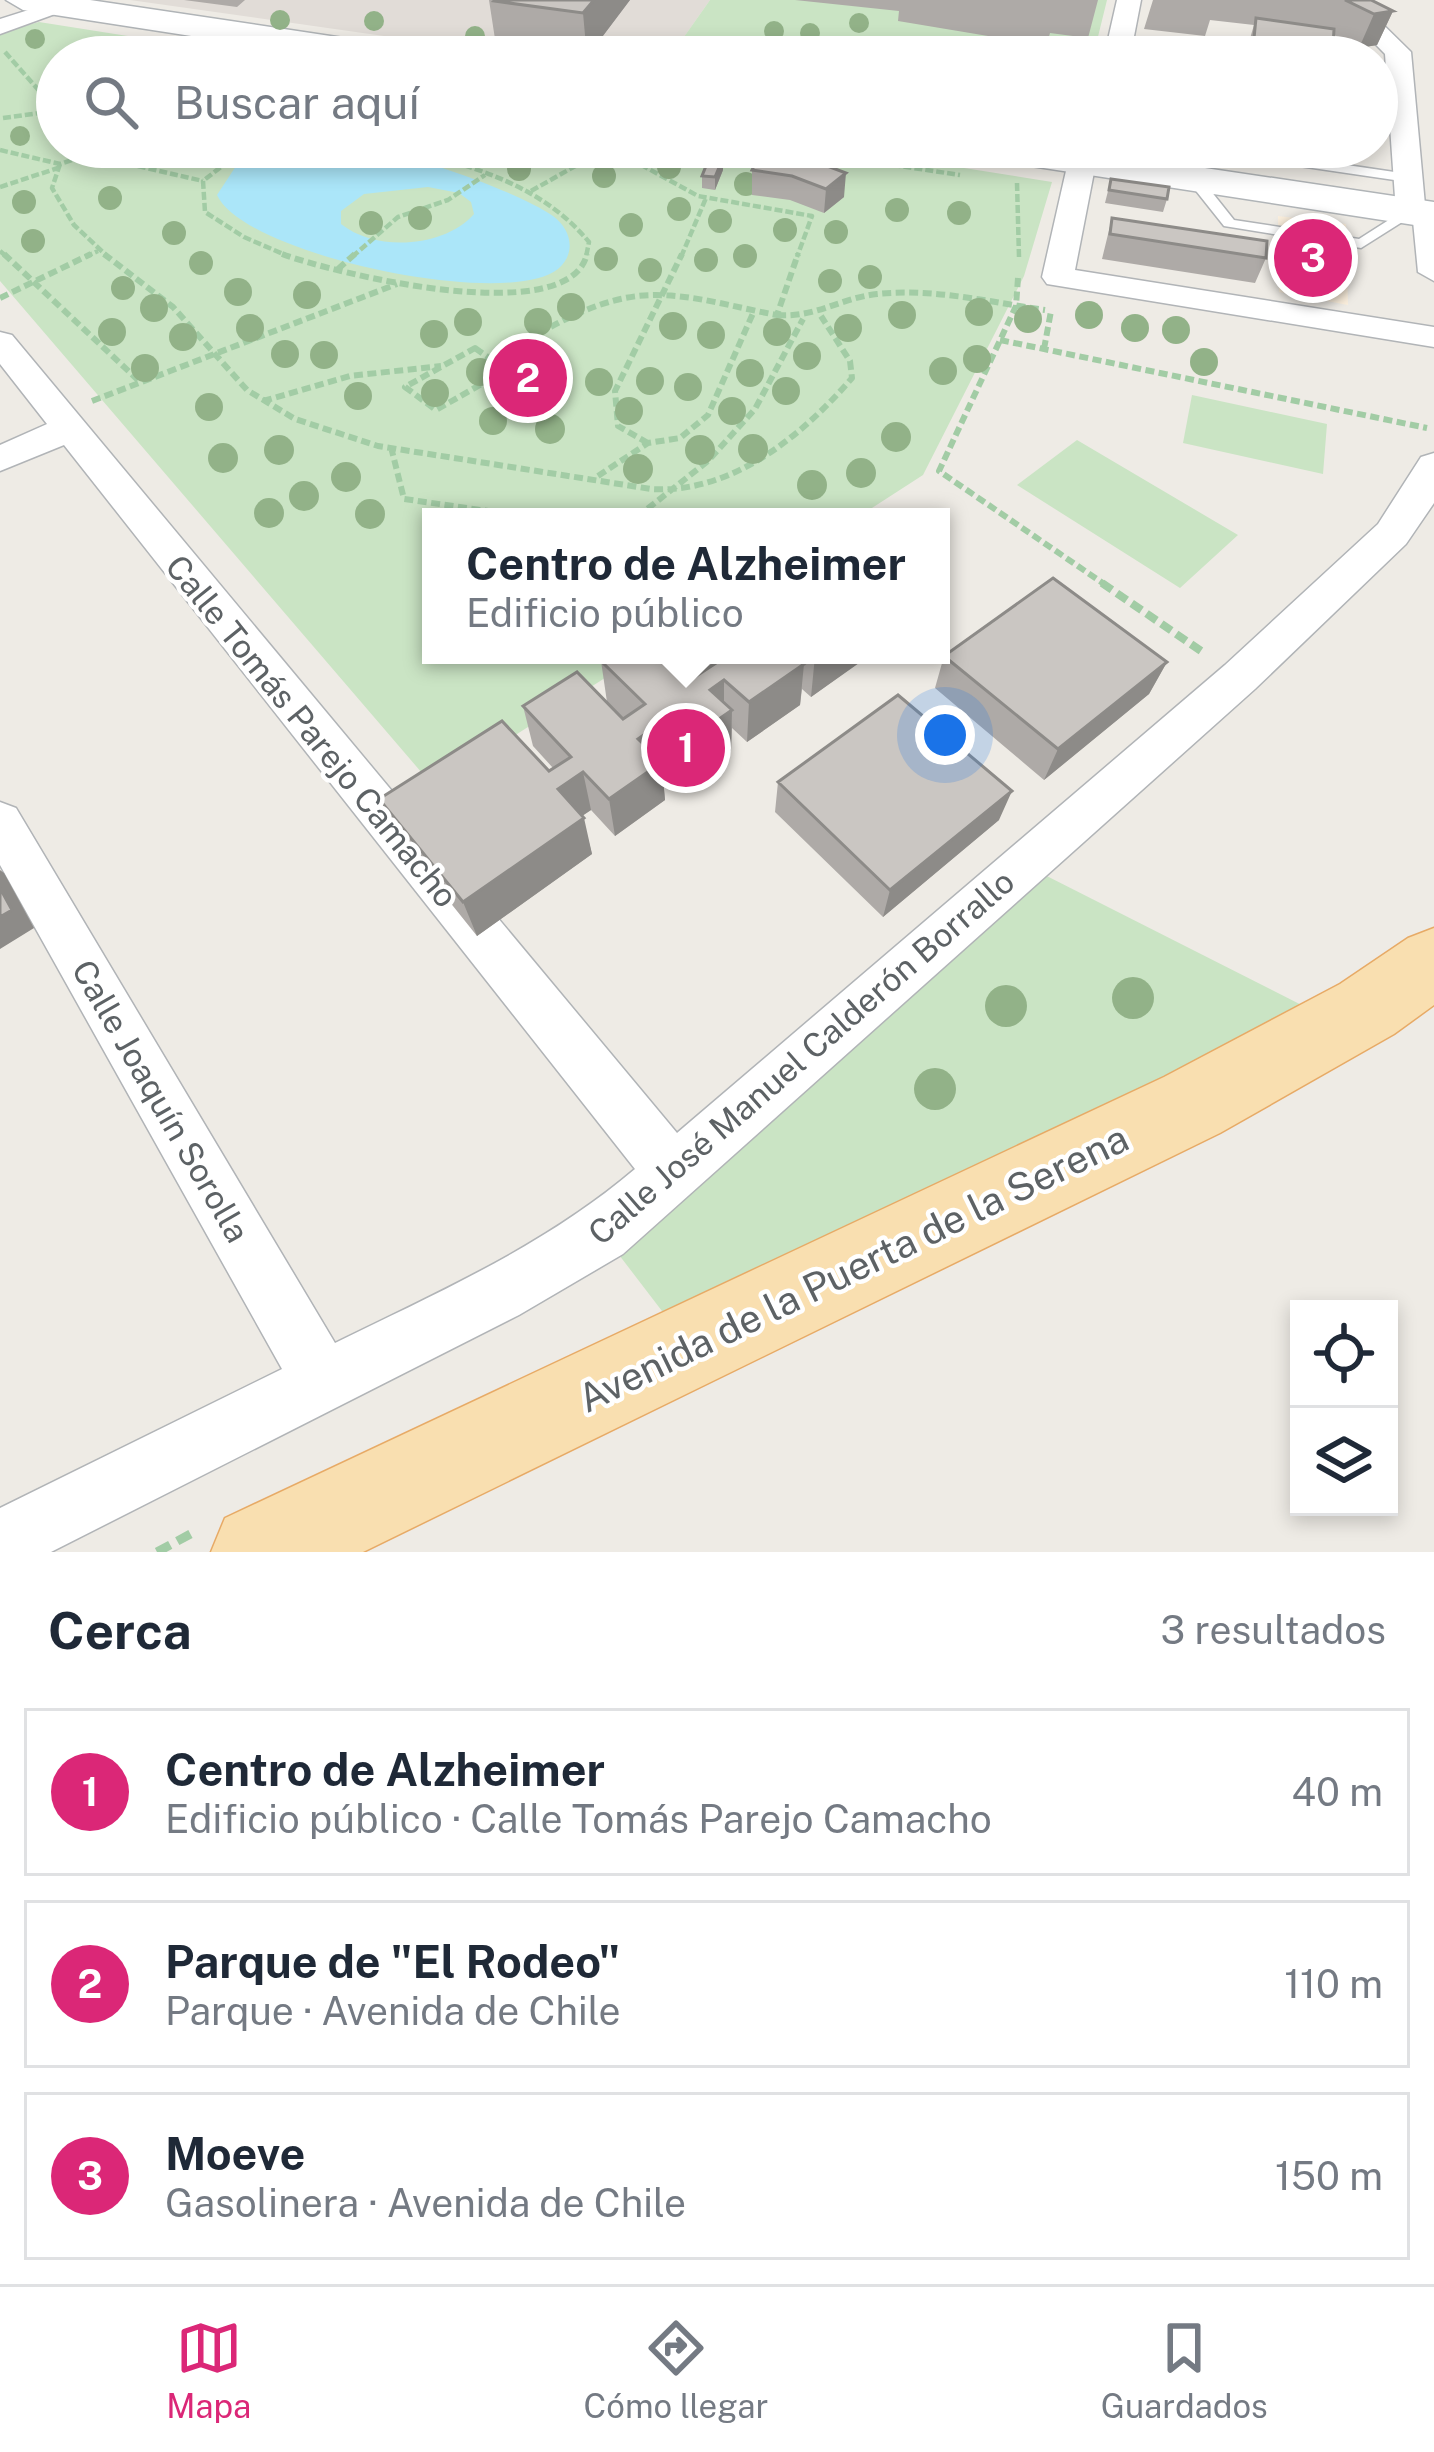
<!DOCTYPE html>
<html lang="es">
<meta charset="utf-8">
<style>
body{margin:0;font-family:"Public Sans",sans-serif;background:#f2f2f3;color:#1f2937}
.controls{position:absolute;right:36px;bottom:36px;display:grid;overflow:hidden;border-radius:0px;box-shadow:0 6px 18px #0003}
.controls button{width:108px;height:108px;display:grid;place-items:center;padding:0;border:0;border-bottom:3px solid #e0e1e3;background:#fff;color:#1f2937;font:60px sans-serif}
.you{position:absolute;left:945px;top:735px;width:42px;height:42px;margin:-30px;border:9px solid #fff;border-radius:50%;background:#1a73e8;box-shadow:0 0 0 18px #1a73e833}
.badge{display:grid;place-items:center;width:78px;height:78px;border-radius:50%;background:#db2777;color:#fff;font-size:39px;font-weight:700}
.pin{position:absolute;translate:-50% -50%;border:6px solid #fff;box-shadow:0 3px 12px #0006}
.popup{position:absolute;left:422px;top:508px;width:528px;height:156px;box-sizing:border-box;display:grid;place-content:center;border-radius:0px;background:#fff;filter:drop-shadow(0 3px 9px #0005);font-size:39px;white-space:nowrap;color:#747a83}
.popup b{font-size:45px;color:#1f2937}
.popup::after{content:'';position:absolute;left:50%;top:100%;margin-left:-24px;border:24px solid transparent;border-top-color:#fff}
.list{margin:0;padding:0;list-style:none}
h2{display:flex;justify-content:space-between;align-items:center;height:156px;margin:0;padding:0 48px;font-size:51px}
h2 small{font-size:39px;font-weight:400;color:#747a83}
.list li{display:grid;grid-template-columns:78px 1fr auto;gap:36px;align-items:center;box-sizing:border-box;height:168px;margin:0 24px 24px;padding:0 24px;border:3px solid #e0e1e3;border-radius:0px}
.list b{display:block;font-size:45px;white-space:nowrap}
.list p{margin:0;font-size:39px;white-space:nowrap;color:#747a83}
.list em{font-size:39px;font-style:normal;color:#747a83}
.icon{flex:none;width:66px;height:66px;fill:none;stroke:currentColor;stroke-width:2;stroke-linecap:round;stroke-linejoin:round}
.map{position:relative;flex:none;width:1434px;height:1552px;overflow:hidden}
.search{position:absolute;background:#fff;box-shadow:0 6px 18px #0003;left:36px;right:36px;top:36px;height:132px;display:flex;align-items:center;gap:30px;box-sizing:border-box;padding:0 42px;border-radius:66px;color:#747a83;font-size:45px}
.sheet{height:732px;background:#fff}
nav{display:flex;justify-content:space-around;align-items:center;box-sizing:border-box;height:168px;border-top:3px solid #e0e1e3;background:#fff;font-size:33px;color:#747a83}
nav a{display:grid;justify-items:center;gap:6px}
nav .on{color:#db2777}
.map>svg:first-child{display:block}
</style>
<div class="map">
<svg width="1434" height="1552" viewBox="0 0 1434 1552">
<rect width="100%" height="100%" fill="#eeebe5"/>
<!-- commercial -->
<path fill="#fbefdd" d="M1278,216L1346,224L1348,305L1279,292Z"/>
<!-- education -->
<path fill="#e1dcd7" d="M130,0H710L670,57H532Z"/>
<!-- green -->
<path fill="#cae4c4" d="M710,0H1107L1093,57H764L679,44Z
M39,22L261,57H57V147H831L1052,182L1024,276L923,475L858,517H431V655H641L434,787L0,281V33Z
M1192,395L1327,424L1323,474L1183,443Z
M1077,440L1238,535L1180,588L1017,485Z
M1025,865L1339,1024L688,1345L603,1234Z"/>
<!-- water -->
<path fill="#abe6f9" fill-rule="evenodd" d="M290,147C316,147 346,143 372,148C416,157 517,191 553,216C571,229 577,253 558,269C507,310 244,255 217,195L236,166ZM428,187L459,193L471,202L474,214C444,248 376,252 341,224V211L364,194Z"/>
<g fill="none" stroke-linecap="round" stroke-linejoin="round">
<!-- lane casing -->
<g stroke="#b1b4b7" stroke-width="3">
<path id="lane" d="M1191,147H1225L1408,174L1415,178L1408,182L1198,151Z
M1189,176H1199L1234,220L1359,239L1406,209L1418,212L1361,248L1224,226L1189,182Z"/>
</g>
<!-- street casing -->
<g stroke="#b1b4b7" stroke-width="3">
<path id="street" d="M60,0L74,1L77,6L0,34V19Z
M1117,0H1141L1130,57H1104Z
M1332,0H1358L1411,52L1425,205L1434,207V281L1418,272L1413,221L1400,218L1396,212L1385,54Z
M1082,153L1096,162L1075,270L1434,327V347L1047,284L1042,277L1068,162Z
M0,332L12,335L677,1133L1225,665L1378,524L1421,457L1434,453V503L1406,544L1255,689L623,1254L519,1315L51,1552H0V1508L282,1369L0,865V802L16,808L335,1343C439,1292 546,1245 635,1169L64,445L0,471V445L47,424L0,364Z"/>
</g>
<!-- secondary casing -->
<g stroke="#b0b4b7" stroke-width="3">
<path id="secondary" d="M6,0H90L397,46L410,49L415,57H327L23,10Z
M965,147H1064L1434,202V228L985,159L971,155Z"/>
</g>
<!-- primary casing -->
<g stroke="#e7aa66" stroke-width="3">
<path id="primary" d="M1434,928V1005L1394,1034L1220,1133L363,1552H211L225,1518L1164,1077L1340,984L1408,938Z"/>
</g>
<!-- path-far3 -->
<path stroke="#a2cca5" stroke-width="4.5" stroke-dasharray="8 3" stroke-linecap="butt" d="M5,52L57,111
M436,54L458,57
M3,118L55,111
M88,147L98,157L203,181
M259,147L231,159L203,181L205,212L244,237L290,257
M401,147C471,166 541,184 589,242L586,257
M589,147L627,157L698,196L812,216L797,257
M773,147L960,175
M925,147L947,150
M0,150L60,164L93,153
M104,158L127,147
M60,164L52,188L74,225L108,257
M1017,183L1019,257
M0,187L58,168
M531,191L602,151
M0,251L7,257
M85,257L98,251
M352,257L398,217L448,200L485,175
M681,257L706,198"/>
<!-- path-far2 -->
<path stroke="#a2cca5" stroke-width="6" stroke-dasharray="9 4.5" stroke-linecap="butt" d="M4,254L138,380
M104,254L173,307L247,390L295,419L378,446L651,489C732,494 803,435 852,378L850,361L821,316
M282,254C333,273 569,331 587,254
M338,269L355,254
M1018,278L1016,306L939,471L1107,586
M0,298L91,254
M777,315C815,318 841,298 877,294C933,288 990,302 1045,310
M1000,340L1427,428
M475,348L506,370L436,410L405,387Z
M1044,349L1051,311
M492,360C538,335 585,302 638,296C684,291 732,307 777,315L798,254
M92,401L397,284
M263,401L350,376L441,366
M648,443L618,426L615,391L682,254
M391,447L404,499L530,517
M598,476L648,443L680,438L708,415L754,311
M637,517L708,461L755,409L803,319"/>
<!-- path-far1 -->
<path stroke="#a2cca5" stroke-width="8" stroke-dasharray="12 6" stroke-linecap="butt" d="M1102,583L1204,653"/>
<!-- path -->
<path stroke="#a2cca5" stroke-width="9" stroke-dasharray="15 8" stroke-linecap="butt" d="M157,1552L196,1531"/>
<!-- lane -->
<use href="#lane" fill="#fff" fill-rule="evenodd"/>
<!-- street -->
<use href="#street" fill="#fff" fill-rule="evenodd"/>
<!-- secondary -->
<use href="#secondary" fill="#fff" fill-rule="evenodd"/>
<!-- primary -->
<use href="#primary" fill="#f9dfb0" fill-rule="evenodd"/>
</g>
<!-- trees -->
<g fill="#92b288">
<circle cx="280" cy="20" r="10"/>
<circle cx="374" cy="21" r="10"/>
<circle cx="859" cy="23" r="10"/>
<circle cx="774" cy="31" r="10"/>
<circle cx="810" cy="33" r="10"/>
<circle cx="475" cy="36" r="10"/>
<circle cx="35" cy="39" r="10"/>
<circle cx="20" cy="136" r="10"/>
<circle cx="669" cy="167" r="12"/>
<circle cx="519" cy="169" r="12"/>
<circle cx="604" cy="176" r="12"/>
<circle cx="746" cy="184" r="12"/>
<circle cx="110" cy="198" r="12"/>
<circle cx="24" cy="202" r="12"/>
<circle cx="679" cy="209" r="12"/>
<circle cx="897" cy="210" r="12"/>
<circle cx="959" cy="213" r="12"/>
<circle cx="420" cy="218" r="12"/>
<circle cx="720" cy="221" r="12"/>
<circle cx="371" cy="223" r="12"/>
<circle cx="631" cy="225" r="12"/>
<circle cx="785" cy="230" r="12"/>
<circle cx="836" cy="232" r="12"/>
<circle cx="174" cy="233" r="12"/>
<circle cx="33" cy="241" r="12"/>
<circle cx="745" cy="256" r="12"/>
<circle cx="606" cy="259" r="12"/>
<circle cx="706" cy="260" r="12"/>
<circle cx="201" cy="263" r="12"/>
<circle cx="650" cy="270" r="12"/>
<circle cx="870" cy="277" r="12"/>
<circle cx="830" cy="281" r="12"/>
<circle cx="123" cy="288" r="12"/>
<circle cx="238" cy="292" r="14"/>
<circle cx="307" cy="295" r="14"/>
<circle cx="571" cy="307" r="14"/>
<circle cx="154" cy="308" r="14"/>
<circle cx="979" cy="312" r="14"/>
<circle cx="902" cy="315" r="14"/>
<circle cx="1089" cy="315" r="14"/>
<circle cx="1028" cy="319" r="14"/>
<circle cx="468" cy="322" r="14"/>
<circle cx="538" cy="322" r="14"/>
<circle cx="673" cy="326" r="14"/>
<circle cx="250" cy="328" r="14"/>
<circle cx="848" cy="328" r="14"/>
<circle cx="1135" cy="328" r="14"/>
<circle cx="1176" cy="330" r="14"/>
<circle cx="112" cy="332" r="14"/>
<circle cx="777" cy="332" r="14"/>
<circle cx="434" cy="334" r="14"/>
<circle cx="711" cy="335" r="14"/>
<circle cx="183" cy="337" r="14"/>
<circle cx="285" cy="354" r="14"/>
<circle cx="324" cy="355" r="14"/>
<circle cx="807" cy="356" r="14"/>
<circle cx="977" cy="359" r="14"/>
<circle cx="1204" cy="362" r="14"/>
<circle cx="145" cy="368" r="14"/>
<circle cx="943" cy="371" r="14"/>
<circle cx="480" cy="372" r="14"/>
<circle cx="750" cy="373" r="14"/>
<circle cx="650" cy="381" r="14"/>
<circle cx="599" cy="382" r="14"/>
<circle cx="688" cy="387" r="14"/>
<circle cx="786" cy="391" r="14"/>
<circle cx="435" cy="393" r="14"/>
<circle cx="358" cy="396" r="14"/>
<circle cx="209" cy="407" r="14"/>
<circle cx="629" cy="411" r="14"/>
<circle cx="732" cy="411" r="14"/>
<circle cx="493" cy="421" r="14"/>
<circle cx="550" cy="429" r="15"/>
<circle cx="896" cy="437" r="15"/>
<circle cx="753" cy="449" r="15"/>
<circle cx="279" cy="450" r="15"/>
<circle cx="700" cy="450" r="15"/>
<circle cx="223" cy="458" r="15"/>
<circle cx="638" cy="469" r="15"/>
<circle cx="861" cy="473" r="15"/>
<circle cx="346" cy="477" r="15"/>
<circle cx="812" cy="485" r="15"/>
<circle cx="304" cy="496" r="15"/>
<circle cx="269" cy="513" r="15"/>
<circle cx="370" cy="514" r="15"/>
<circle cx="1133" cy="998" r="21"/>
<circle cx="1006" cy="1006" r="21"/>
<circle cx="935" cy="1089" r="21"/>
</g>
<!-- wall -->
<path fill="#aeaaa7" d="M184,0H245L237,7Z
M489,0H630L587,57L501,45L500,40L495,39Z
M795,0H1098L1088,38L1050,33L1048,40L1026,37L1024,42L898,21L899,11Z
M1153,0H1371L1393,11L1377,45L1359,48L1334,35L1333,48L1330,57H1182L1186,44L1246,52L1254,25L1210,20L1205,36L1144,29Z
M1328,147H1366L1363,152Z
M761,152L844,197L824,213L790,200L752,195V170Z
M723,170L715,190L702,188V176Z
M1111,179L1167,199L1163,212L1105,203Z
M1112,218L1266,258L1255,283L1102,259Z
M668,655H869L811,697L802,689L800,705L747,742L732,728L731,750L682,785L662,766L665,800L615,836L591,810L582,816L592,854L477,936L397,836L379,799L549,771L553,768L533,746L523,706L607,702L601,661L668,659Z
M944,656L1167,662L1149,694L1044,780L935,688Z
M778,782L999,820L883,917L775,812Z"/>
<!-- shaded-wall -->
<path fill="#8d8b88" d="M594,0H630L587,57L583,13Z
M1393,11L1377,45L1359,48L1374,14Z
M723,158V170L715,190V177Z
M846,173L844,197L824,213L826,189Z
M869,655V656L811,697L815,656Z
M1167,662L1149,694L1044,780L1058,749Z
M804,664L800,705L747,742L749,702Z
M724,680V716L732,710L731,750L682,785L680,746L710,690Z
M658,725L665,800L615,836L609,799L638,739Z
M583,772L591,810L567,826L558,789Z
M1012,791L999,820L883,917L890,890Z
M584,818L592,854L477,936L463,902Z
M0,870L4,873L34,928L0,949Z"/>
<!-- building -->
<path fill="#cac6c2" stroke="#8d8b88" stroke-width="3" d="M495,0H594L583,13L494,1Z
M1345,0H1371L1393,11L1374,14Z
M1256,18L1334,29L1333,48L1254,38Z
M1186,44L1259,54V57H1184Z
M1377,97L1379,98L1380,117H1377Z
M761,152L806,158L846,173L826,189L792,176L752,170Z
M710,156L723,158L715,177L702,176Z
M1111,179L1169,187L1167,199L1109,190Z
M1112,218L1267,241L1266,258L1110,234Z
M1053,578L1167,662L1058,749L944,656Z
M611,655H663L690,680L716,663L707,655H794L804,664L749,702L724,680L710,690L732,710L680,746L658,725L638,739L662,762L609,799L583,772L558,789L584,818L463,902L379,799L502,721L549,771L571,757L523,706L577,672L623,719L645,704L601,661Z
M898,695L1012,791L890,890L778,782Z
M0,888L12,910L0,917Z"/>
<g text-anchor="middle" stroke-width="9" stroke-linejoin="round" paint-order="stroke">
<!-- street labels -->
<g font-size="33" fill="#5d6265" stroke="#fff">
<text transform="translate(312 731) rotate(51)" y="12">Calle Tomás Parejo Camacho</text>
<text transform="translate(801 1057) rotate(-41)" y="12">Calle José Manuel Calderón Borrallo</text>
<text transform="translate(161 1101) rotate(60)" y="12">Calle Joaquín Sorolla</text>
</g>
<!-- near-street labels -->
<g font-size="39" fill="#5d6265" stroke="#fff">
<text transform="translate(853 1268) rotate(-26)" y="14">Avenida de la Puerta de la Serena</text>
</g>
</g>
</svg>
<div class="controls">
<button><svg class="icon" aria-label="locate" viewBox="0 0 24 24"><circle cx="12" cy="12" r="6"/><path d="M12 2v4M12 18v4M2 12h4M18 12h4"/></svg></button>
<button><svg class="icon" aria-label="layers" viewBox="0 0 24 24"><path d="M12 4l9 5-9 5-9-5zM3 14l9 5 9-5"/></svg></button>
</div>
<div class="you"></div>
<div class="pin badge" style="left:686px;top:748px">1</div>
<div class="popup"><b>Centro de Alzheimer</b>Edificio público</div>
<div class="pin badge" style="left:528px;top:378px">2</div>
<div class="pin badge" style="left:1313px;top:258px">3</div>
<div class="search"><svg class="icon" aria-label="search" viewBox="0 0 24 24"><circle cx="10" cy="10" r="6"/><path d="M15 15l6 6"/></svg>Buscar aquí</div>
</div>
<section class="sheet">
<h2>Cerca<small>3 resultados</small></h2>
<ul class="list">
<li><span class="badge">1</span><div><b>Centro de Alzheimer</b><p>Edificio público · Calle Tomás Parejo Camacho</p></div><em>40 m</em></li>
<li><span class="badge">2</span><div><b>Parque de &quot;El Rodeo&quot;</b><p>Parque · Avenida de Chile</p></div><em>110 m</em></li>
<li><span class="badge">3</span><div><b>Moeve</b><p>Gasolinera · Avenida de Chile</p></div><em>150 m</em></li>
</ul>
</section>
<nav>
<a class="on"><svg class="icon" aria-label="map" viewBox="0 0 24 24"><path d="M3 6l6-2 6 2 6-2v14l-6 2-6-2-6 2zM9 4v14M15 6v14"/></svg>Mapa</a>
<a><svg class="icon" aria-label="directions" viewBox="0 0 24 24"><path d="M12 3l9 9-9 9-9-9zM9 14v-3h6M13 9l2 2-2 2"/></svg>Cómo llegar</a>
<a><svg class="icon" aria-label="saved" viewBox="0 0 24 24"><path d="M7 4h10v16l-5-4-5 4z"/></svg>Guardados</a>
</nav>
